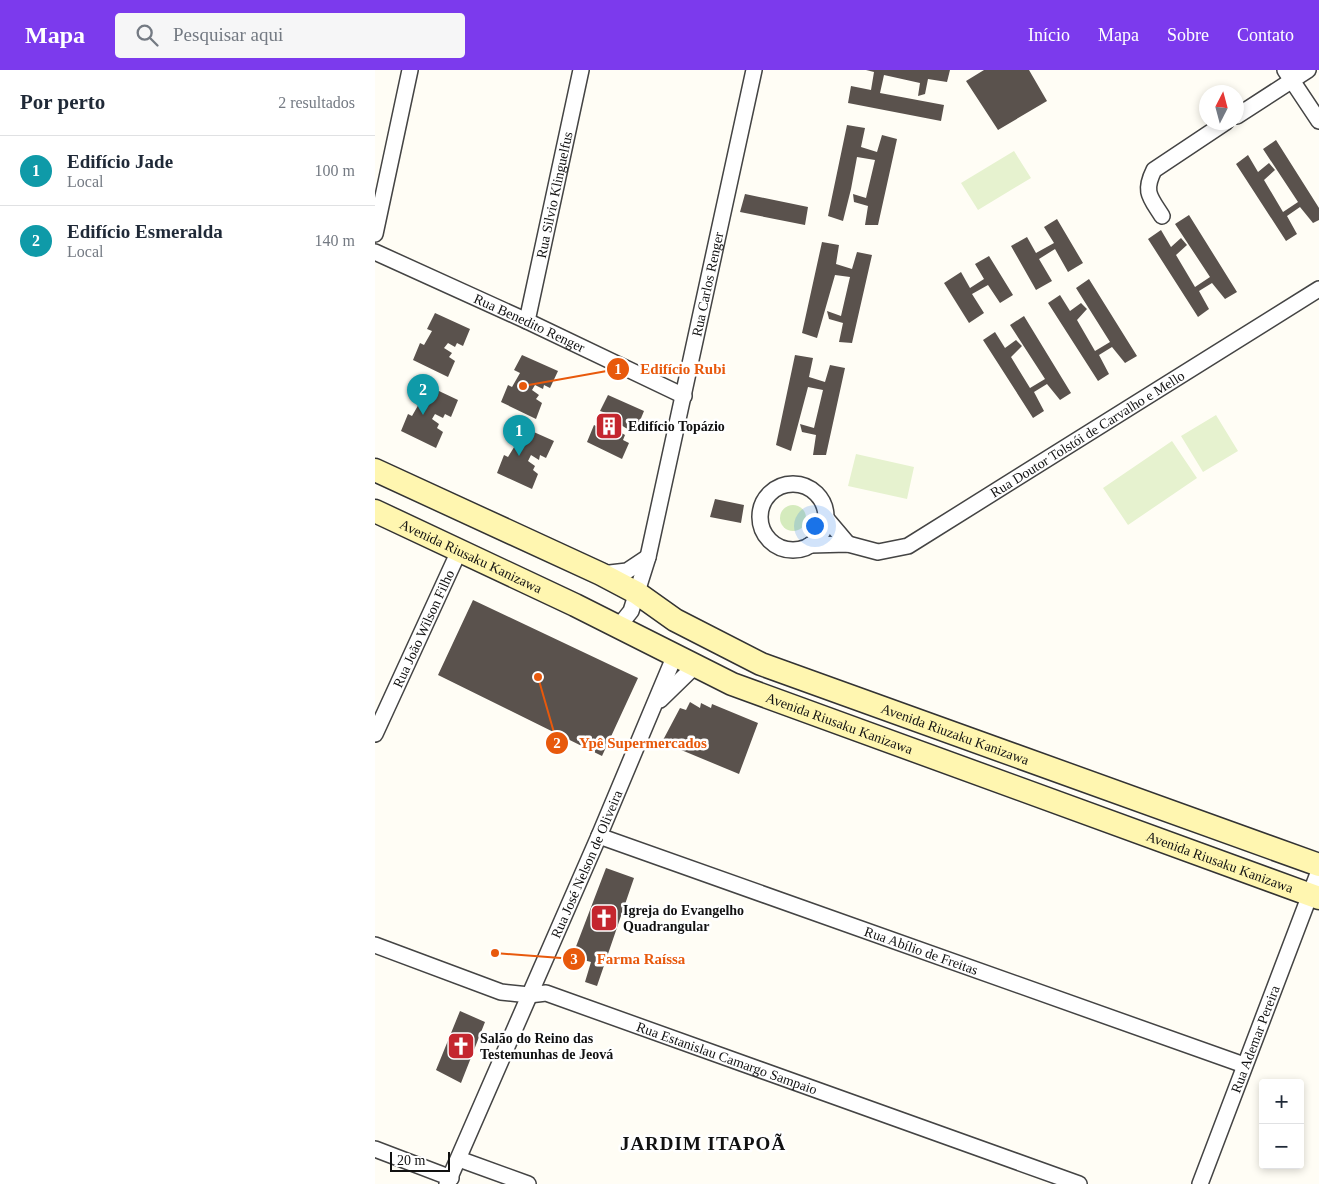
<!DOCTYPE html>
<html lang="pt">
<meta charset="utf-8">
<style>
body{margin:0;font-family:Georgia,serif;background:#f6f6f7;color:#1f2937}
.controls{position:absolute;right:15px;bottom:15px;display:grid;overflow:hidden;border-radius:5px;box-shadow:0 2px 8px #0003}
.controls button{width:45px;height:45px;display:grid;place-items:center;padding:0;border:0;border-bottom:1px solid #e0e1e3;background:#fff;color:#1f2937;font:25px sans-serif}
.compass{position:absolute;left:824px;top:15px;width:45px;height:45px;border-radius:50%;background:#fff;box-shadow:0 2px 8px #0003;rotate:6deg}
.scale{position:absolute;left:15px;bottom:12px;width:60px;box-sizing:border-box;padding-left:5px;border:2px solid #111;border-top:0;font-size:14px;line-height:18px;white-space:nowrap;color:#111;-webkit-text-stroke:4px #fff;paint-order:stroke}
.you{position:absolute;left:439px;top:455px;width:18px;height:18px;margin:-12px;border:4px solid #fff;border-radius:50%;background:#1a73e8;box-shadow:0 0 0 8px #1a73e833}
.badge{display:grid;place-items:center;width:32px;height:32px;border-radius:50%;background:#7c3aed;color:#fff;font-size:16px;font-weight:700}
.pin{position:absolute;translate:-50% -41px;filter:drop-shadow(0 1px 2px #0008)}
.pin::after{content:'';position:absolute;top:26px;width:18px;height:15px;background:inherit;clip-path:polygon(0 0,100% 0,50% 100%)}
.list{margin:0;padding:0;list-style:none}
h2{display:flex;justify-content:space-between;align-items:center;height:65px;margin:0;padding:0 20px;font-size:21px}
h2 small{font-size:16px;font-weight:400;color:#747a83}
.list li{display:grid;grid-template-columns:32px 1fr auto;gap:15px;align-items:center;box-sizing:border-box;height:70px;padding:0 20px;border-top:1px solid #e0e1e3}
.list b{display:block;font-size:19px;white-space:nowrap}
.list p{margin:0;font-size:16px;white-space:nowrap;color:#747a83}
.list em{font-size:16px;font-style:normal;color:#747a83}
.icon{flex:none;width:28px;height:28px;fill:none;stroke:currentColor;stroke-width:2;stroke-linecap:round;stroke-linejoin:round}
.map{position:relative;flex:none;width:944px;height:1114px;overflow:hidden}
header{display:flex;align-items:center;gap:30px;box-sizing:border-box;height:70px;padding:0 25px;background:#7c3aed;color:#fff}
header strong{font-size:24px}
nav{display:flex;gap:28px;margin-inline-start:auto;font-size:18px}
.search{width:350px;height:45px;background:#f6f6f7;display:flex;align-items:center;gap:12px;box-sizing:border-box;padding:0 18px;border-radius:5px;color:#747a83;font-size:19px}
main{display:flex}
aside{flex:1;background:#fff}
.map>svg:first-child{display:block}
</style>
<header>
<strong>Mapa</strong>
<div class="search"><svg class="icon" aria-label="search" viewBox="0 0 24 24"><circle cx="10" cy="10" r="6"/><path d="M15 15l6 6"/></svg>Pesquisar aqui</div>
<nav><a>Início</a><a>Mapa</a><a>Sobre</a><a>Contato</a></nav>
</header>
<main>
<aside>
<h2>Por perto<small>2 resultados</small></h2>
<ul class="list">
<li><span class="badge" style="background:#0f9aa8">1</span><div><b>Edifício Jade</b><p>Local</p></div><em>100 m</em></li>
<li><span class="badge" style="background:#0f9aa8">2</span><div><b>Edifício Esmeralda</b><p>Local</p></div><em>140 m</em></li>
</ul>
</aside>
<div class="map">
<svg width="944" height="1114" viewBox="0 0 944 1114">
<rect width="100%" height="100%" fill="#fffdf5"/>
<!-- green -->
<path fill="#d5ebbd" d="M405 448a13 13 0 1 1 26 0a13 13 0 1 1-26 0Z"/>
<!-- pitch -->
<path fill="#e6f2cf" d="M639,81L656,108L603,140L586,113Z
M841,345L863,381L828,402L806,366Z
M797,371L822,408L753,455L728,418Z
M481,384L539,397L532,429L473,416Z"/>
<!-- building -->
<path fill="#5a524d" d="M491,0H575L572,12L553,9L550,24L543,26L545,13L509,5L505,23L569,35L566,51L473,33L476,16L496,20L499,2Z
M609,0H654L672,31L623,60L591,11Z
M472,55L490,58L486,77L502,82L507,65L522,69L503,155H490L493,136L479,132L478,124L491,128L500,90L482,87L476,119L468,151L453,146Z
M901,70L944,138V150L938,153L925,137L912,146L922,164L911,171L861,94L873,85L883,102L894,93L900,100L889,110L908,142L923,132L888,79Z
M370,124L433,137L430,155L365,142Z
M814,145L862,222L850,229L837,213L824,221L834,239L823,247L773,169L786,160L796,177L806,168L812,175L801,185L820,217L835,207L800,154Z
M682,149L708,193L693,202L680,179L664,189L677,211L661,220L636,176L652,167L661,183L679,173L669,157Z
M447,172L464,175L461,194L477,199L482,182L497,185L477,273L464,272L468,253L454,249L452,241L466,246L475,207L460,205L442,268L427,263Z
M614,186L638,225L625,233L613,215L597,224L609,243L594,253L569,213L586,202L595,218L609,209L600,194Z
M714,209L762,286L750,293L737,277L724,285L734,304L723,311L673,233L685,225L695,241L706,233L712,239L702,250L720,281L735,272L701,218Z
M60,243L95,259L88,276L82,273L80,277L73,273L69,278L77,283L74,287L80,291L73,307L38,290L45,273L49,275L57,261L52,259Z
M649,246L696,323L685,330L672,314L659,322L669,341L658,348L608,270L620,262L630,278L641,270L647,276L636,287L655,318L670,309L635,255Z
M147,285L183,301L175,318L169,315L168,319L160,315L157,320L164,325L161,329L167,333L161,349L126,332L133,315L137,317L145,303L139,300Z
M420,285L438,288L434,307L450,312L455,295L470,298L451,385H438L441,365L427,362L425,354L439,358L448,320L433,317L416,381L401,375Z
M47,313L83,330L76,347L70,344L68,348L60,344L57,349L64,354L62,358L68,362L61,378L26,361L33,344L37,346L45,332L39,329Z
M233,325L269,341L262,358L255,355L254,360L246,355L243,361L250,365L248,370L254,373L247,389L212,372L219,355L223,357L231,343L225,341Z
M143,355L179,371L171,388L165,385L164,390L156,385L153,391L160,396L158,400L163,404L157,419L122,403L129,385L133,387L141,374L135,371Z
M340,429L369,435L366,453L335,447Z
M98,530L263,608L227,686L63,605Z
M315,632L325,638L326,633L336,638L337,634L383,653L364,704L287,672L305,638L311,640Z
M231,798L259,808L222,916L210,912L216,892L197,887Z
M85,941L110,952L86,1013L61,1000Z"/>
<g fill="none" stroke-linecap="round" stroke-linejoin="round">
<!-- street casing -->
<g stroke="#444" stroke-width="18">
<g id="street">
<path d="M910,0L944,51"/>
<path d="M862,46L933,0"/>
<path d="M787,146C775,127 768,122 779,100L851,52"/>
<path d="M0,164L35,0"/>
<path id="s1" d="M0,182L152,251L309,326"/>
<path id="s2" d="M152,251L206,0"/>
<circle cx="418" cy="447" r="33"/>
<path d="M451,448L473,474"/>
<path id="s3" d="M435,475L473,474L503,482L533,476L944,219"/>
<path d="M226,504L252,501L273,487"/>
<path id="s4" d="M244,556L256,541L273,487L379,0"/>
<path d="M285,630L321,595"/>
<path id="s5" d="M0,664L84,481"/>
<path id="s6" d="M224,766L869,995"/>
<path id="s7" d="M0,875L126,922L154,925L171,923L704,1114"/>
<path d="M0,1079L76,1108"/>
<path d="M84,1089L153,1114"/>
<path id="s8" d="M72,1114L224,766L300,585"/>
<path id="s9" d="M825,1114L944,801"/>
</g>
</g>
<!-- secondary casing -->
<g stroke="#333" stroke-width="25">
<g id="secondary">
<path id="s10" d="M0,400L226,504L262,523L300,550L386,594L944,795"/>
<path id="s11" d="M0,441L200,535L357,614L944,828"/>
</g>
</g>
<!-- street -->
<use href="#street" stroke="#fff" stroke-width="15"/>
<!-- secondary -->
<use href="#secondary" stroke="#fff6b0" stroke-width="22"/>
</g>
<!-- icons -->
<defs>
<g id="building-square" transform="scale(1.4375)"><rect x="-9" y="-9" width="18" height="18" rx="4" fill="#c4262e" stroke="#fff"/><path d="M-4-6H4V6H1V3H-1V6H-4ZM-2.5-4.3h1.7v1.8h-1.7ZM.8-4.3h1.7v1.8H.8ZM-2.5-1h1.7V.8h-1.7ZM.8-1h1.7V.8H.8Z" fill="#fff"/></g>
<g id="church-square" transform="scale(1.4375)"><rect x="-9" y="-9" width="18" height="18" rx="4" fill="#c4262e" stroke="#fff"/><path d="M-1.2-6h2.4v3.5h3.3v2.4h-3.3V6h-2.4V-.1h-3.3v-2.4h3.3Z" fill="#fff"/></g>
</defs>
<g fill-rule="evenodd">
<use href="#building-square" x="234" y="356"/>
<use href="#church-square" x="229" y="848"/>
<use href="#church-square" x="86" y="976"/>
</g>
<g text-anchor="middle" stroke-width="5" stroke-linejoin="round" paint-order="stroke">
<!-- street labels -->
<g font-size="14" fill="#111" stroke="#fff">
<text dy="5" stroke="none"><textPath href="#s2" startOffset="129">Rua Silvio Klinguelfus</textPath></text>
<text dy="5" stroke="none"><textPath href="#s4" startOffset="355">Rua Carlos Renger</textPath></text>
<text dy="5" stroke="none"><textPath href="#s1" startOffset="170">Rua Benedito Renger</textPath></text>
<text dy="5" stroke="none"><textPath href="#s3" startOffset="311">Rua Doutor Tolstói de Carvalho e Mello</textPath></text>
<text dy="5" stroke="none"><textPath href="#s11" startOffset="106">Avenida Riusaku Kanizawa</textPath></text>
<text dy="5" stroke="none"><textPath href="#s5" startOffset="116">Rua João Wilson Filho</textPath></text>
<text dy="5" stroke="none"><textPath href="#s11" startOffset="511">Avenida Riusaku Kanizawa</textPath></text>
<text dy="5" stroke="none"><textPath href="#s10" startOffset="639">Avenida Riuzaku Kanizawa</textPath></text>
<text dy="5" stroke="none"><textPath href="#s11" startOffset="916">Avenida Riusaku Kanizawa</textPath></text>
<text dy="5" stroke="none"><textPath href="#s8" startOffset="349">Rua José Nelson de Oliveira</textPath></text>
<text dy="5" stroke="none"><textPath href="#s6" startOffset="342">Rua Abílio de Freitas</textPath></text>
<text dy="5" stroke="none"><textPath href="#s9" startOffset="155">Rua Ademar Pereira</textPath></text>
<text dy="5" stroke="none"><textPath href="#s7" startOffset="372">Rua Estanislau Camargo Sampaio</textPath></text>
</g>
<!-- poi labels -->
<g font-size="14" font-weight="bold" fill="#111" stroke="#fff" text-anchor="start">
<text x="253" y="361">Edifício Topázio</text>
<text x="248" y="845">Igreja do Evangelho<tspan x="248" dy="16">Quadrangular</tspan></text>
<text x="105" y="973">Salão do Reino das<tspan x="105" dy="16">Testemunhas de Jeová</tspan></text>
</g>
<!-- district labels -->
<g font-size="19" font-weight="bold" letter-spacing="1" fill="#111" stroke="#fff">
<text x="328" y="1080">JARDIM ITAPOÃ</text>
</g>
</g>
<!-- callouts -->
<path fill="none" stroke="#e8590c" stroke-width="2" d="M148 316L243 299M163 607L182 673M120 883L199 889"/>
<g fill="#e8590c" stroke="#fff" stroke-width="2">
<circle cx="148" cy="316" r="5"/>
<circle cx="163" cy="607" r="5"/>
<circle cx="120" cy="883" r="5"/>
<circle cx="243" cy="299" r="12"/>
<circle cx="182" cy="673" r="12"/>
<circle cx="199" cy="889" r="12"/>
</g>
<g font-size="15" text-anchor="middle" font-weight="bold" fill="#fff">
<text x="243" y="304">1</text>
<text x="182" y="678">2</text>
<text x="199" y="894">3</text>
</g>
<g font-size="15" text-anchor="middle" font-weight="bold" fill="#e8590c" stroke="#fff" stroke-width="5" stroke-linejoin="round" paint-order="stroke">
<text x="308" y="304">Edifício Rubi</text>
<text x="268" y="678">Ypê Supermercados</text>
<text x="266" y="894">Farma Raíssa</text>
</g>
</svg>
<div class="controls">
<button>+</button>
<button>−</button>
</div>
<svg class="compass" viewBox="-18 -18 36 36"><path d="M0-13l5 13h-10z" fill="#e53935"/><path d="M0 13l5-13h-10z" fill="#747a83"/></svg>
<div class="scale">20 m</div>
<div class="you"></div>
<div class="pin badge" style="left:144px;top:386px;background:#0f9aa8">1</div>
<div class="pin badge" style="left:48px;top:345px;background:#0f9aa8">2</div>
</div>
</main>
